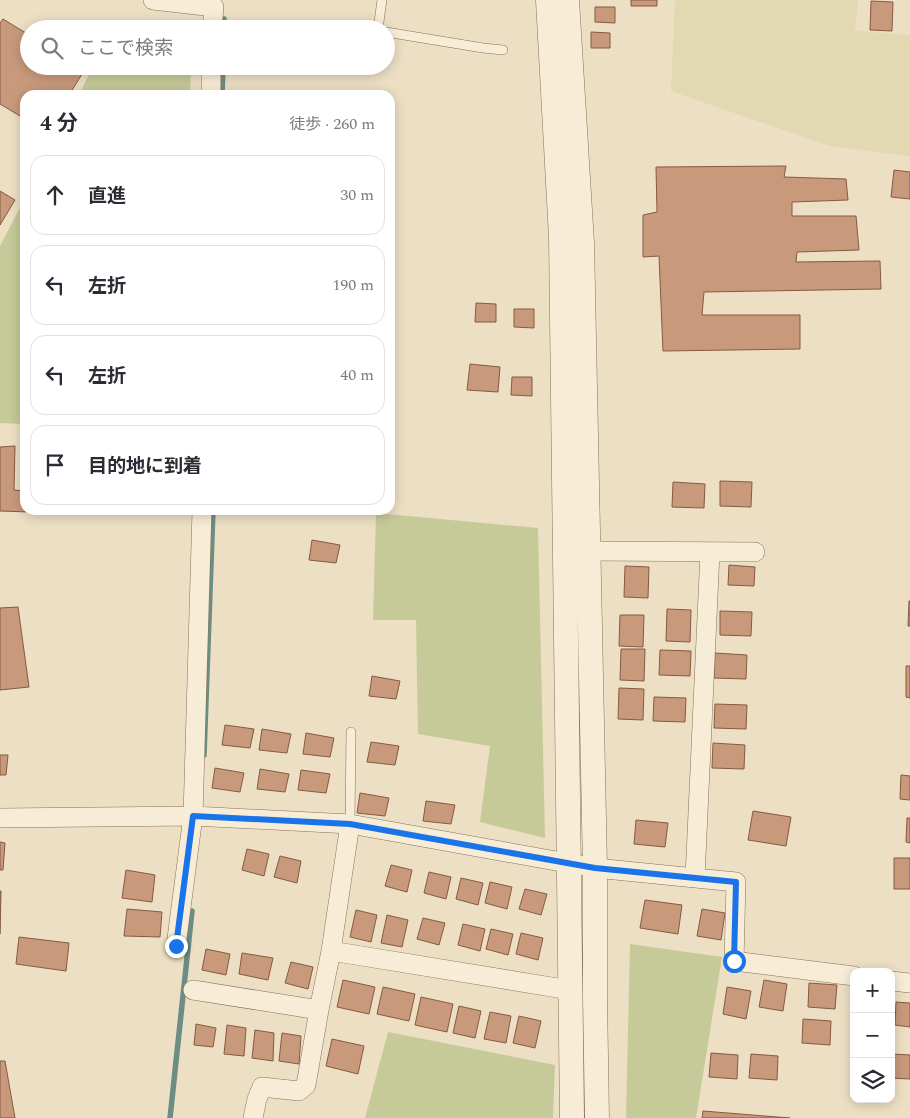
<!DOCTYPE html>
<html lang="ja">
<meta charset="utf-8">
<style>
body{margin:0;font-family:Spectral,"Noto Sans JP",serif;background:#f7f7f7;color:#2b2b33}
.controls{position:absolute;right:15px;bottom:15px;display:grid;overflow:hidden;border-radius:10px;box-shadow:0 2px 12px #0003}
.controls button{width:45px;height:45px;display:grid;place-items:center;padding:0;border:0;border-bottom:1px solid #e1e1e2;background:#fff;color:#2b2b33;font:25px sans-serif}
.stop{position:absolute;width:15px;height:15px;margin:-11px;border:4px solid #1a73e8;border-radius:50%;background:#fff}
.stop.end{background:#1a73e8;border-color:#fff;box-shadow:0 1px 5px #0008}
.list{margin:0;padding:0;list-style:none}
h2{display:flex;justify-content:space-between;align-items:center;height:65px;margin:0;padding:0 20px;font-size:21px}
h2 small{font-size:16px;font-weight:400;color:#7c7c81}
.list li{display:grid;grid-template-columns:32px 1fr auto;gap:15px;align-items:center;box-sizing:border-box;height:80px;margin:0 10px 10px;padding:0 10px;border:1px solid #e1e1e2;border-radius:15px}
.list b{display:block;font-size:19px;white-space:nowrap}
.list em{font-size:16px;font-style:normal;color:#7c7c81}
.icon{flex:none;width:28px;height:28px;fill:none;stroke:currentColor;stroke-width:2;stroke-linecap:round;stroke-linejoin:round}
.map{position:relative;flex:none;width:910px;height:1118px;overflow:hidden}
.search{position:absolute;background:#fff;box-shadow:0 2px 12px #0003;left:20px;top:20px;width:375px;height:55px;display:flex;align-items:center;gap:12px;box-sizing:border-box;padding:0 18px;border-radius:28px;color:#7c7c81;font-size:19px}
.panel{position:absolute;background:#fff;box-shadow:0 2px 12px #0003;left:20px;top:90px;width:375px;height:425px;border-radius:15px}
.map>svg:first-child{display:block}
</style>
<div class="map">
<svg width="910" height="1118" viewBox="0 0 910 1118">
<rect width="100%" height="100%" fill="#ecdfc4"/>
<!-- farmland -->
<path fill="#e2d8b2" d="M675,0H858L855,31L910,35V156L830,146L671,91Z"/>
<!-- green -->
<path fill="#c6ca98" d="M93,66H191L190,95H79Z
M25,198V424L0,423V246Z
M376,513L538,528L545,838L480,822L490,746L418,734L416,620H373Z
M630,944L722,957L696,1118H626Z
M388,1032L555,1065L553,1118H365Z"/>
<!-- water -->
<path fill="#a6c0b7" stroke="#6d8d84" d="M39,510H184V513L39,512Z"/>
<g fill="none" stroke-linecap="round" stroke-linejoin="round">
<!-- stream -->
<path stroke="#6d8d84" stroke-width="5.5" d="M224,29V19
M222,95L223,66
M204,755L213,510
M170,1118L192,911"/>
</g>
<!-- building -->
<path fill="#c9997b" stroke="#855a42" d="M631,0H657V6H631Z
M871,1L893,2L892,31L870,30Z
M595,7H615V23L595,22Z
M3,19L29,35V66H87L69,95H25V119L0,104V23Z
M591,32L610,33V48H591Z
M786,166L784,177L846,179L848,200L792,202V216H856L859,250L797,252L796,262L880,261L881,289L704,292L702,315H800V349L663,351L659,256L643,257V215L657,212L656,167Z
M894,170L910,172V199L891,197Z
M0,191L15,200L0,225Z
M476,303L496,304V322H475Z
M514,309H534V328L514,327Z
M470,364L500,367L498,392L467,390Z
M512,377H532V396L511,395Z
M15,446L14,490L25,491V510H30V512L0,511V447Z
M720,481L752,482L751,507L720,506Z
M673,482L705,484L704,508L672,507Z
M312,540L340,545L336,563L309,560Z
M729,565L755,567L754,586L728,585Z
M625,566L649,567L648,598L624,597Z
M909,601H910V626H908Z
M18,607L29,687L0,690V608Z
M667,609L691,610L690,642L666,641Z
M720,611L752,612L751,636L720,635Z
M620,615H644L643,647L619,646Z
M621,649H645L644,681L620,680Z
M660,650L691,651L690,676L659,675Z
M715,653L747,655L746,679L714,678Z
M906,666H910V698L906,697Z
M372,676L400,681L396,699L369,696Z
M619,688L644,689L643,720L618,719Z
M654,697L686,698L685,722L653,721Z
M715,704L747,705L746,729L714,728Z
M225,725L254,729L250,748L222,745Z
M262,729L291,734L287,753L259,750Z
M306,733L334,738L330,757L303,754Z
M371,742L399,746L395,765L367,762Z
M713,743L745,745L744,769L712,768Z
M0,755H8L6,775H0Z
M215,768L244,773L240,792L212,788Z
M260,769L289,774L285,792L257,789Z
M301,770L330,774L326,793L298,790Z
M901,775L910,776V800L900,799Z
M360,793L389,798L385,816L357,813Z
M426,801L455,805L451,824L423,821Z
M753,811L791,817L786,846L748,840Z
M907,818H910V843L906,842Z
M636,820L668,823L665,847L634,844Z
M0,842L5,843L3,870H0Z
M247,849L269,854L264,876L242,870Z
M280,856L301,861L297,883L274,877Z
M894,858H910V889H894Z
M391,865L412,870L407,892L385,886Z
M126,870L155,875L152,902L122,898Z
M429,872L451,877L446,899L424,893Z
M461,878L483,883L478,905L456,899Z
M490,882L512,887L507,909L485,903Z
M525,889L547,894L541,915L519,909Z
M0,891H1L0,934Z
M645,900L682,905L678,934L640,928Z
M127,909L162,912L160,937L124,936Z
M702,909L725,913L721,940L697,936Z
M356,910L377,915L371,942L350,937Z
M387,915L408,920L402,947L381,943Z
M423,918L445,923L439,945L417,939Z
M463,924L485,929L480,951L458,945Z
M491,929L513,934L508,955L486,949Z
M521,933L543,938L538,960L516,954Z
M19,937L69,943L66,971L16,964Z
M206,949L230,954L226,975L202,970Z
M242,953L273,958L268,980L239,974Z
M291,962L313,967L308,989L285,983Z
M343,980L375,987L369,1014L337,1007Z
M764,980L787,984L783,1011L759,1007Z
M809,983L837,985L835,1009L808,1007Z
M383,987L415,994L409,1021L377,1014Z
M727,987L751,991L746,1019L723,1014Z
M421,997L453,1004L447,1032L415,1025Z
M896,1002L910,1003V1027L895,1025Z
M459,1006L481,1011L475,1038L453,1033Z
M490,1012L511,1016L506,1043L484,1039Z
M519,1016L541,1021L535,1048L513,1043Z
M803,1019L831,1021L830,1045L802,1043Z
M196,1024L216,1028L213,1047L194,1045Z
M227,1025L246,1028L244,1056L224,1054Z
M255,1030L274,1033L273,1061L252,1058Z
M282,1033L301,1036L299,1064L279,1061Z
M332,1039L364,1046L358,1074L326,1066Z
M711,1053L738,1055L737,1079L709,1077Z
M751,1054L778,1056L777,1080L749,1078Z
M891,1054L910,1055V1079L891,1078Z
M0,1061H5L15,1118H0Z
M703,1111L790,1118H702Z"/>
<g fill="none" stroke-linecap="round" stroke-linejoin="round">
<!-- service casing -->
<g stroke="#86715b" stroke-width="10">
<path id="service" d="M355,26L370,29
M378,29L382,0
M386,32L483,48L503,50
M350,824L351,732"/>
</g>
<!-- minor casing -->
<g stroke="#86715b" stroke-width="20">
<path id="minor" d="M153,0L214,7L212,29
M211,95V66
M588,551L755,552
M0,818L193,816L350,824L595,868L736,882L734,961L854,976
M695,878L710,552
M176,946L193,816L202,510
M331,951L570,990
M891,981L910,983
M193,990L319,1010
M253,1118L257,1099L262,1087L299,1091L306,1085L319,1010L331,951L350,824"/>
</g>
<!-- tertiary casing -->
<g stroke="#86715b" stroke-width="25">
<path id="tertiary" d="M548,0L561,237L572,1118
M567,0L582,243L595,868V996L597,1118"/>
</g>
<!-- service -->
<use href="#service" stroke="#f7edd7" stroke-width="9"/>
<!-- minor -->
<use href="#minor" stroke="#f7edd7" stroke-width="19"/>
<!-- tertiary -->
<use href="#tertiary" stroke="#f7edd7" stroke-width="24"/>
</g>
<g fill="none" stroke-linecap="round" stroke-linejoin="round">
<!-- route -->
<path stroke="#1a73e8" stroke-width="6" d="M176,946L193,816L350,824L595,868L736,882L734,961"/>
</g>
</svg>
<div class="controls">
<button>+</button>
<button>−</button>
<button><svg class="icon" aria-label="layers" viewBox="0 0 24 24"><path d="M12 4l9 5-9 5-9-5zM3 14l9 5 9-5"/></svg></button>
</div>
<div class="stop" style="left:734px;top:961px"></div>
<div class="stop end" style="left:176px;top:946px"></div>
<div class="search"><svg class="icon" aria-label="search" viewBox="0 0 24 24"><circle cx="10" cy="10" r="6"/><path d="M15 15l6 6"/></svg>ここで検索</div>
<section class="panel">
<h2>4 分<small>徒歩 · 260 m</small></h2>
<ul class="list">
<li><svg class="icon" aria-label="ahead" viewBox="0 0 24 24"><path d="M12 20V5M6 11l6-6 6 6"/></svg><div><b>直進</b></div><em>30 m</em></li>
<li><svg class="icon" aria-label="left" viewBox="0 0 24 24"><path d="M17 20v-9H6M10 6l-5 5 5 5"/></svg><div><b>左折</b></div><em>190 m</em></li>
<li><svg class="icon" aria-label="left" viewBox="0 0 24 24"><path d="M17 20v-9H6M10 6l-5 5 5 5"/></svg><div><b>左折</b></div><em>40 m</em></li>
<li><svg class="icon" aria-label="arrive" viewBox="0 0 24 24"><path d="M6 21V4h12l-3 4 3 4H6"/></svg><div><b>目的地に到着</b></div></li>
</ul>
</section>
</div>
